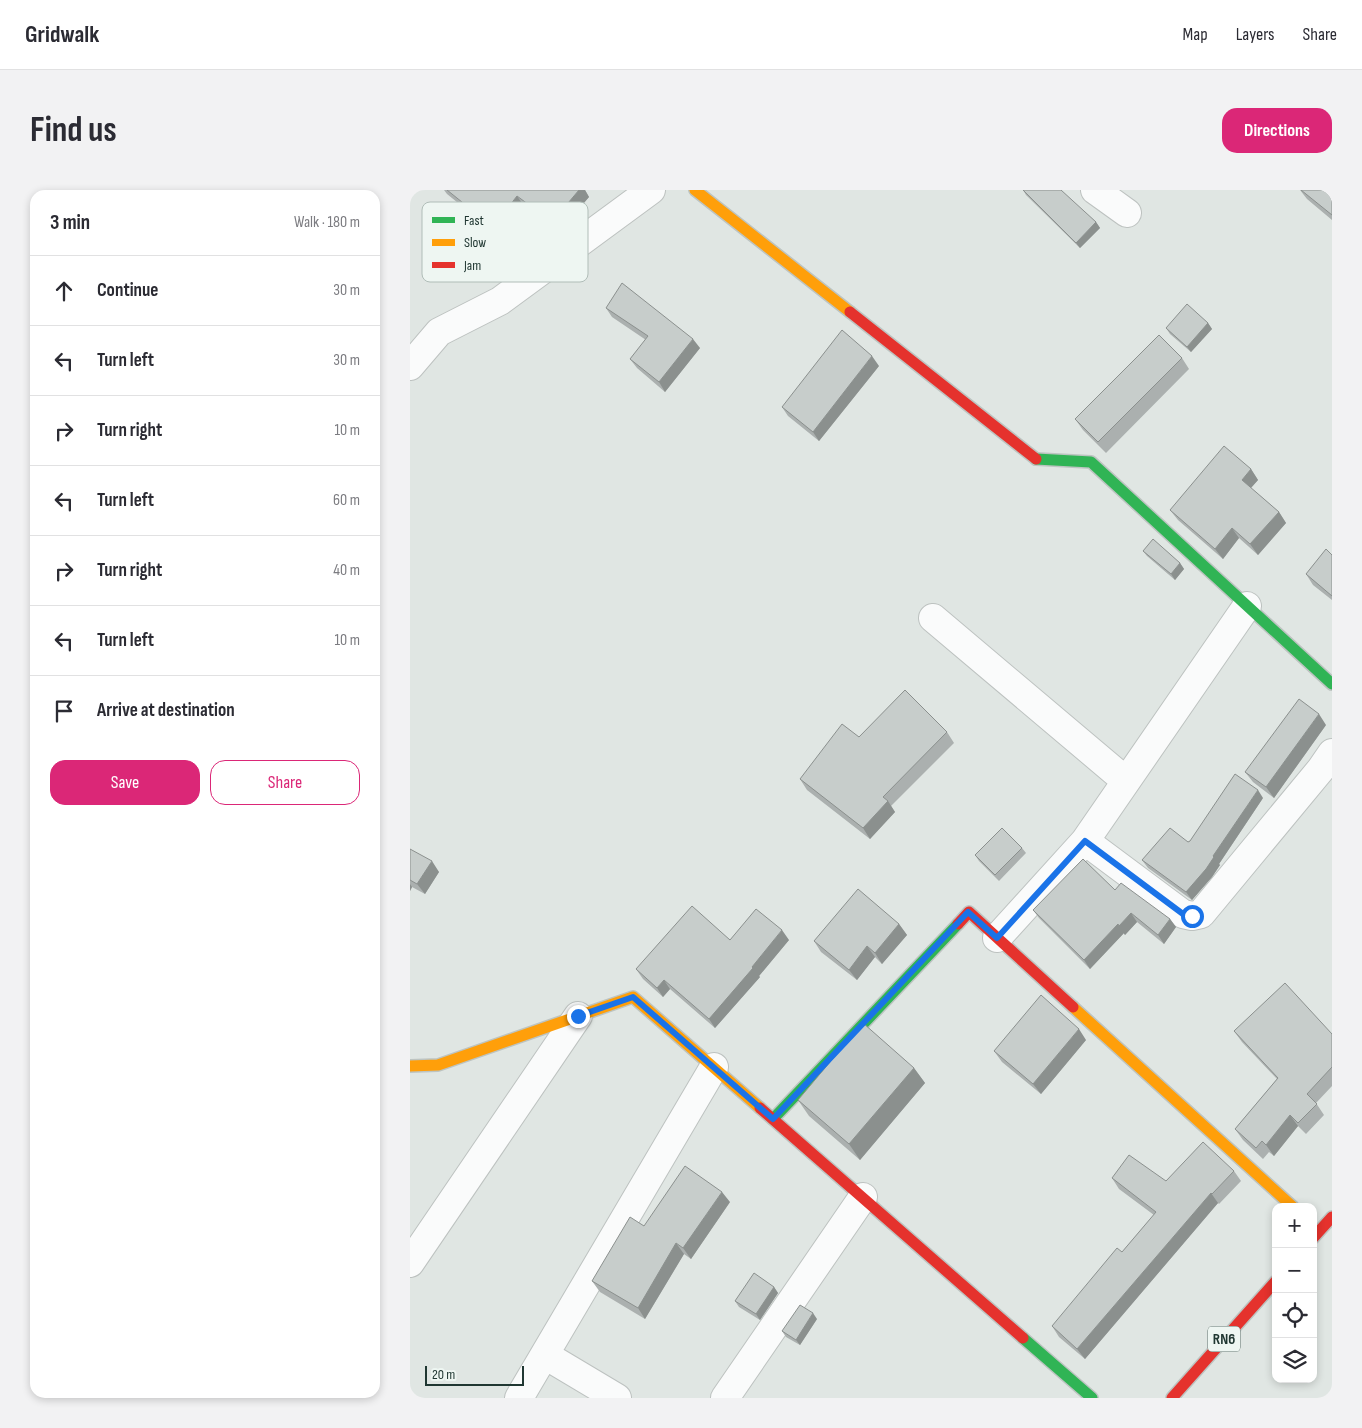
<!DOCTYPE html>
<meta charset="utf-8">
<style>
body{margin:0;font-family:"Sofia Sans Condensed",sans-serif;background:#f2f2f3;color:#2b2b33}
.controls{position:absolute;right:15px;bottom:15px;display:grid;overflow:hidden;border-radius:10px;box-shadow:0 2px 8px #0003}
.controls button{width:45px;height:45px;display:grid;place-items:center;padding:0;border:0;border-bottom:1px solid #e1e1e2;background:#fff;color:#2b2b33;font:25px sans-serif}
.scale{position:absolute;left:15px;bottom:12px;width:99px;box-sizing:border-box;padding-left:5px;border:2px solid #203732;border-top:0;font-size:14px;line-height:18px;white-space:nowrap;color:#203732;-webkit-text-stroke:4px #eef6f2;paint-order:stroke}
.stop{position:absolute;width:15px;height:15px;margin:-11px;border:4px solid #1a73e8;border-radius:50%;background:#fff}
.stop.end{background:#1a73e8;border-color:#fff;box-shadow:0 1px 5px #0008}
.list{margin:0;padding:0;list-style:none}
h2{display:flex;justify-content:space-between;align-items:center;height:65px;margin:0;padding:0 20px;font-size:21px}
h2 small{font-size:16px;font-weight:400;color:#7c7c81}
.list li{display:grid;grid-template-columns:32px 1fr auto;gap:15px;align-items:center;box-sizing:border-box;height:70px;padding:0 20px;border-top:1px solid #e1e1e2}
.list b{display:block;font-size:19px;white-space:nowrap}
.list em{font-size:16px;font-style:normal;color:#7c7c81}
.actions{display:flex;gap:10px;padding:15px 20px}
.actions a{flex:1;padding:11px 0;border:1px solid #db2777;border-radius:15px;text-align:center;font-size:18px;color:#db2777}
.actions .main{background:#db2777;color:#fff}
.icon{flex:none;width:28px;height:28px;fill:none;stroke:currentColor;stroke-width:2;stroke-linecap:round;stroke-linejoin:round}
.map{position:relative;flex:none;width:922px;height:1208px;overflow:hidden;border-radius:15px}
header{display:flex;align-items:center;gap:30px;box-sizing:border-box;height:70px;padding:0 25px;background:#fff;border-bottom:1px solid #e1e1e2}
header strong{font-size:24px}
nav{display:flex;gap:28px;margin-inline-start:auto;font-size:18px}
.intro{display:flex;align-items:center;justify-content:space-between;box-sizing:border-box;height:120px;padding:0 30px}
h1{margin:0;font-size:35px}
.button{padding:12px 22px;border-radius:15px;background:#db2777;color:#fff;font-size:18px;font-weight:700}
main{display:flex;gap:30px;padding:0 30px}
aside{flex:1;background:#fff;border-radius:15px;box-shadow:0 2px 8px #0003}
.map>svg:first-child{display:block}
</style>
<header>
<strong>Gridwalk</strong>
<nav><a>Map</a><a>Layers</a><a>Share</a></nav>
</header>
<div class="intro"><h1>Find us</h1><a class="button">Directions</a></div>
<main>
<aside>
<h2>3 min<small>Walk · 180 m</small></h2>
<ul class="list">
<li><svg class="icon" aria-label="ahead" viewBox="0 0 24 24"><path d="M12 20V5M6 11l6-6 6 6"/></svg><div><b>Continue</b></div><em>30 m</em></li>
<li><svg class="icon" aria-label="left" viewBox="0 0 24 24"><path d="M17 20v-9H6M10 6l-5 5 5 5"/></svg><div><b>Turn left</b></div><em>30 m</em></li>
<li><svg class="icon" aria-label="right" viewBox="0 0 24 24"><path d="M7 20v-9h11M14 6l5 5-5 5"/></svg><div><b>Turn right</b></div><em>10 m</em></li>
<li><svg class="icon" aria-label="left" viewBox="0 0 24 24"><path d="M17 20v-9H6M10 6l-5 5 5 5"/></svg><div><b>Turn left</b></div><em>60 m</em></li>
<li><svg class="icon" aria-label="right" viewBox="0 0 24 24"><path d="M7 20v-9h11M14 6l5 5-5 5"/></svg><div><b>Turn right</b></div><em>40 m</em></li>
<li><svg class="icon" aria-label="left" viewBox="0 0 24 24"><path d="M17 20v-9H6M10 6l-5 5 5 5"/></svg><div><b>Turn left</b></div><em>10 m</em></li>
<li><svg class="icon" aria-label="arrive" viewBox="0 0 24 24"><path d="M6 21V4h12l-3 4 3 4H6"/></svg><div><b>Arrive at destination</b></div></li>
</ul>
<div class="actions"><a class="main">Save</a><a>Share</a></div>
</aside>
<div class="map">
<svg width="922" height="1208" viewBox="0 0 922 1208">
<rect width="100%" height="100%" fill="#e0e6e3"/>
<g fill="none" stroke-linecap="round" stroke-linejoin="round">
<!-- street casing -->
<g stroke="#bdc2c0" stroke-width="30">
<path id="street" d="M685,0L717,23
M0,176L29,142L90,111L241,0
M523,428L716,591
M675,651L773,724L782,726L791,724L911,579L922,563
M587,748L675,651L837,416
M0,1073L168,826
M135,1165L207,1208
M109,1208L304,877
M315,1208L453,1007"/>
</g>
<!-- fast casing -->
<g stroke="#bdc4c1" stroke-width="14">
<path id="fast" d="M626,269L681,272L922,494
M363,929L548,734
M613,1148L682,1208"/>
</g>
<!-- slow casing -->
<g stroke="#bdc4c1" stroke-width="14">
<path id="slow" d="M285,0L440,122
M663,817L883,1017
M0,876L28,875L223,807L350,918"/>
</g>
<!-- jam casing -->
<g stroke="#bdc4c1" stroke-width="14">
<path id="jam" d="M440,122L626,269
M548,734L559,722L663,817
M350,918L613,1148
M903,1048L922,1027
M762,1208L866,1091"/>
</g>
<!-- street -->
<use href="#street" stroke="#fafbfb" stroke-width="28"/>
<!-- fast -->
<use href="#fast" stroke="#30b455" stroke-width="11"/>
<!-- slow -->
<use href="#slow" stroke="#ff9f0a" stroke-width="11"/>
<!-- jam -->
<use href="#jam" stroke="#e5322d" stroke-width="11"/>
</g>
<!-- wall -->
<path fill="#abb0af" d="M34,0H175L179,7L149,42L114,16L90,47L37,4Z
M613,0L686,32L690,38L670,58L616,5Z
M890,0H922V30L897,9Z
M196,118L290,158L255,202L227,178L220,169L236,150L202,127Z
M798,133L802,139L781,162L760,144L756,138Z
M772,168L779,179L696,263L673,240L665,229Z
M469,176L409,251L378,226L372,217Z
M841,279L848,290L841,298L869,322L876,333L848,365L829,348L813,369L768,330L760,320Z
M733,361L770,373L774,379L765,390L737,366Z
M922,365V410L903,395L896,384Z
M916,535L864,608L843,592L835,582Z
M537,542L544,553L481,616L485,622L460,649L397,600L390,589L449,547Z
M853,608L809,674L810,675L802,687L782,710L738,678L732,670L778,652Z
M612,658L616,663L589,691L569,671L565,665Z
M0,659L29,682L15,704L2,697L0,701Z
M705,700L760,729L766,737L754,754L727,732L715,745L714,743L680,779L629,728L623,720Z
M489,734L497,745L472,774L465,767L447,790L411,762L404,751Z
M320,750H379L349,786L350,787L305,838L260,799L253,807L233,789L226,779Z
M824,841L922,844V896L906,913L914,925L896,944L888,936L864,966L859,962L853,969L833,950L825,939L867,889L832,852Z
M676,850L631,904L592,872L584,861Z
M504,878L515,893L450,970L399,926L388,910Z
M824,981L831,991L809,1014L808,1013L675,1169L649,1147L642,1136L712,1062L744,1025L709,999L702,988L756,991Z
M320,1012L281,1069L274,1064L235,1129L190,1102L182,1091Z
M364,1097L368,1103L350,1130L329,1117L325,1111Z
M407,1129L390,1155L376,1147L372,1141Z"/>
<!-- shaded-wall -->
<path fill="#8b908e" d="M169,0H175L179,7L149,42L142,32Z
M107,6L114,16L90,47L83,37Z
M686,32L690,38L670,58L666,53Z
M798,133L802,139L781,162L777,157Z
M283,149L290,158L255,202L249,192Z
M462,166L469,176L409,251L403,242Z
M841,279L848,290L839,300L832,290Z
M869,322L876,333L848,365L840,354Z
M822,338L829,348L813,369L805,359Z
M770,373L774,379L765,390L761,384Z
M909,524L916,535L864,608L856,597Z
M848,600L853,608L809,674L810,675L802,687L782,710L776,702L803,666Z
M478,611L485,622L460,649L453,638Z
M22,671L29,682L15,704L7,694Z
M0,694L2,697L0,701Z
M721,723L727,732L715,745L709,736Z
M760,729L766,737L754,754L748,745Z
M489,734L497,745L472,774L465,763Z
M708,734L714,743L680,779L674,770Z
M372,740L379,750L349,786L350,787L305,838L299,829Z
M457,756L465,767L447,790L439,780Z
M254,790L260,799L253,807L247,798Z
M669,839L676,850L631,904L623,894Z
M504,878L515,893L450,970L439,954Z
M880,925L888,936L864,966L856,955Z
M312,1002L320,1012L281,1069L273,1058Z
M801,1003L808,1013L675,1169L667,1159Z
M266,1053L274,1064L235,1129L228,1118Z
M364,1097L368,1103L350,1130L346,1124Z
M403,1123L407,1129L390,1155L386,1150Z"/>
<!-- building -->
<path fill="#c7cdcb" stroke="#8b908e" d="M37,0H169L142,32L107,6L83,37Z
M613,0H651L686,32L666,53Z
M891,0H922V25Z
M212,93L283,149L249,192L220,169L238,146L196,118Z
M777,114L798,133L777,157L756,138Z
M432,140L462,166L403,242L372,217Z
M749,145L772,168L688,252L665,229Z
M814,256L841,279L832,290L869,322L840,354L822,338L805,359L760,320Z
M743,349L770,373L761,384L733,361Z
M916,359L922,365V406L896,384Z
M495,500L537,542L473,607L478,611L453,638L390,589L432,534L449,547Z
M889,509L909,524L856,597L835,582Z
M825,584L848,600L803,666L804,667L796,679L776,702L732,670L760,638L778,652L780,651Z
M592,638L612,658L585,685L565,665Z
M0,659L22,671L7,694L0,690Z
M673,669L705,700L711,693L760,729L748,745L721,723L709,736L708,734L674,770L623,720Z
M448,699L489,734L465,763L457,756L439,780L404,751Z
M282,716L320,750L346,719L372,740L342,777L343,778L299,829L254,790L247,798L226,779Z
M875,793L922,844V877L897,904L907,914L888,933L880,925L856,955L852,951L846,958L825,939L868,888L824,841Z
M631,805L669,839L623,894L584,861Z
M453,833L504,878L439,954L388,910Z
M793,952L824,981L802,1004L801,1003L667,1159L642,1136L707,1058L712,1062L746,1022L702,988L719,965L756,991Z
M275,976L312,1002L273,1058L266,1053L228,1118L182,1091L220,1027L234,1036Z
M344,1083L364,1097L346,1124L325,1111Z
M390,1115L403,1123L386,1150L372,1141Z"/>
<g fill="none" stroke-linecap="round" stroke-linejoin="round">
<!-- route -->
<path stroke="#1a73e8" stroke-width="6" d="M168,826L223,807L363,929L558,722L587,748L675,651L773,724L782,726"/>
</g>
<g text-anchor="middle" stroke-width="4" stroke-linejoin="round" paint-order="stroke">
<!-- shield labels -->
<rect fill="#eef6f2" stroke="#5e706c" stroke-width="1" x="798" y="1136.5" width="32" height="25" rx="4"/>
<g font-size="15" font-weight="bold" fill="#203732">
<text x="814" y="1154">RN6</text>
</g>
</g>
<!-- legend -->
<rect x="12" y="12" width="166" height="80" rx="8" fill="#eef6f2" stroke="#b0bdb8" stroke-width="1"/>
<rect x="22" y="27" width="23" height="6" fill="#30b455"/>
<rect x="22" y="49" width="23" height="7" fill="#ff9f0a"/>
<rect x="22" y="72" width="23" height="6" fill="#e5322d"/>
<g font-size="14" fill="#203732">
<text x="54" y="35">Fast</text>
<text x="54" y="57">Slow</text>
<text x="54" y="80">Jam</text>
</g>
</svg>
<div class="controls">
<button>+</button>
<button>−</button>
<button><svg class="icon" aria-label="locate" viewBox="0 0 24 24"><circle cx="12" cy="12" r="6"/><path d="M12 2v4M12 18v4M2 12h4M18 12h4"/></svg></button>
<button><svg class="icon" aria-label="layers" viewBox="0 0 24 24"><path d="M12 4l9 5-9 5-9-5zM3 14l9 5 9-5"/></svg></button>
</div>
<div class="scale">20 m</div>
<div class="stop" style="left:782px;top:726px"></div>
<div class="stop end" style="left:168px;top:826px"></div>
</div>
</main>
